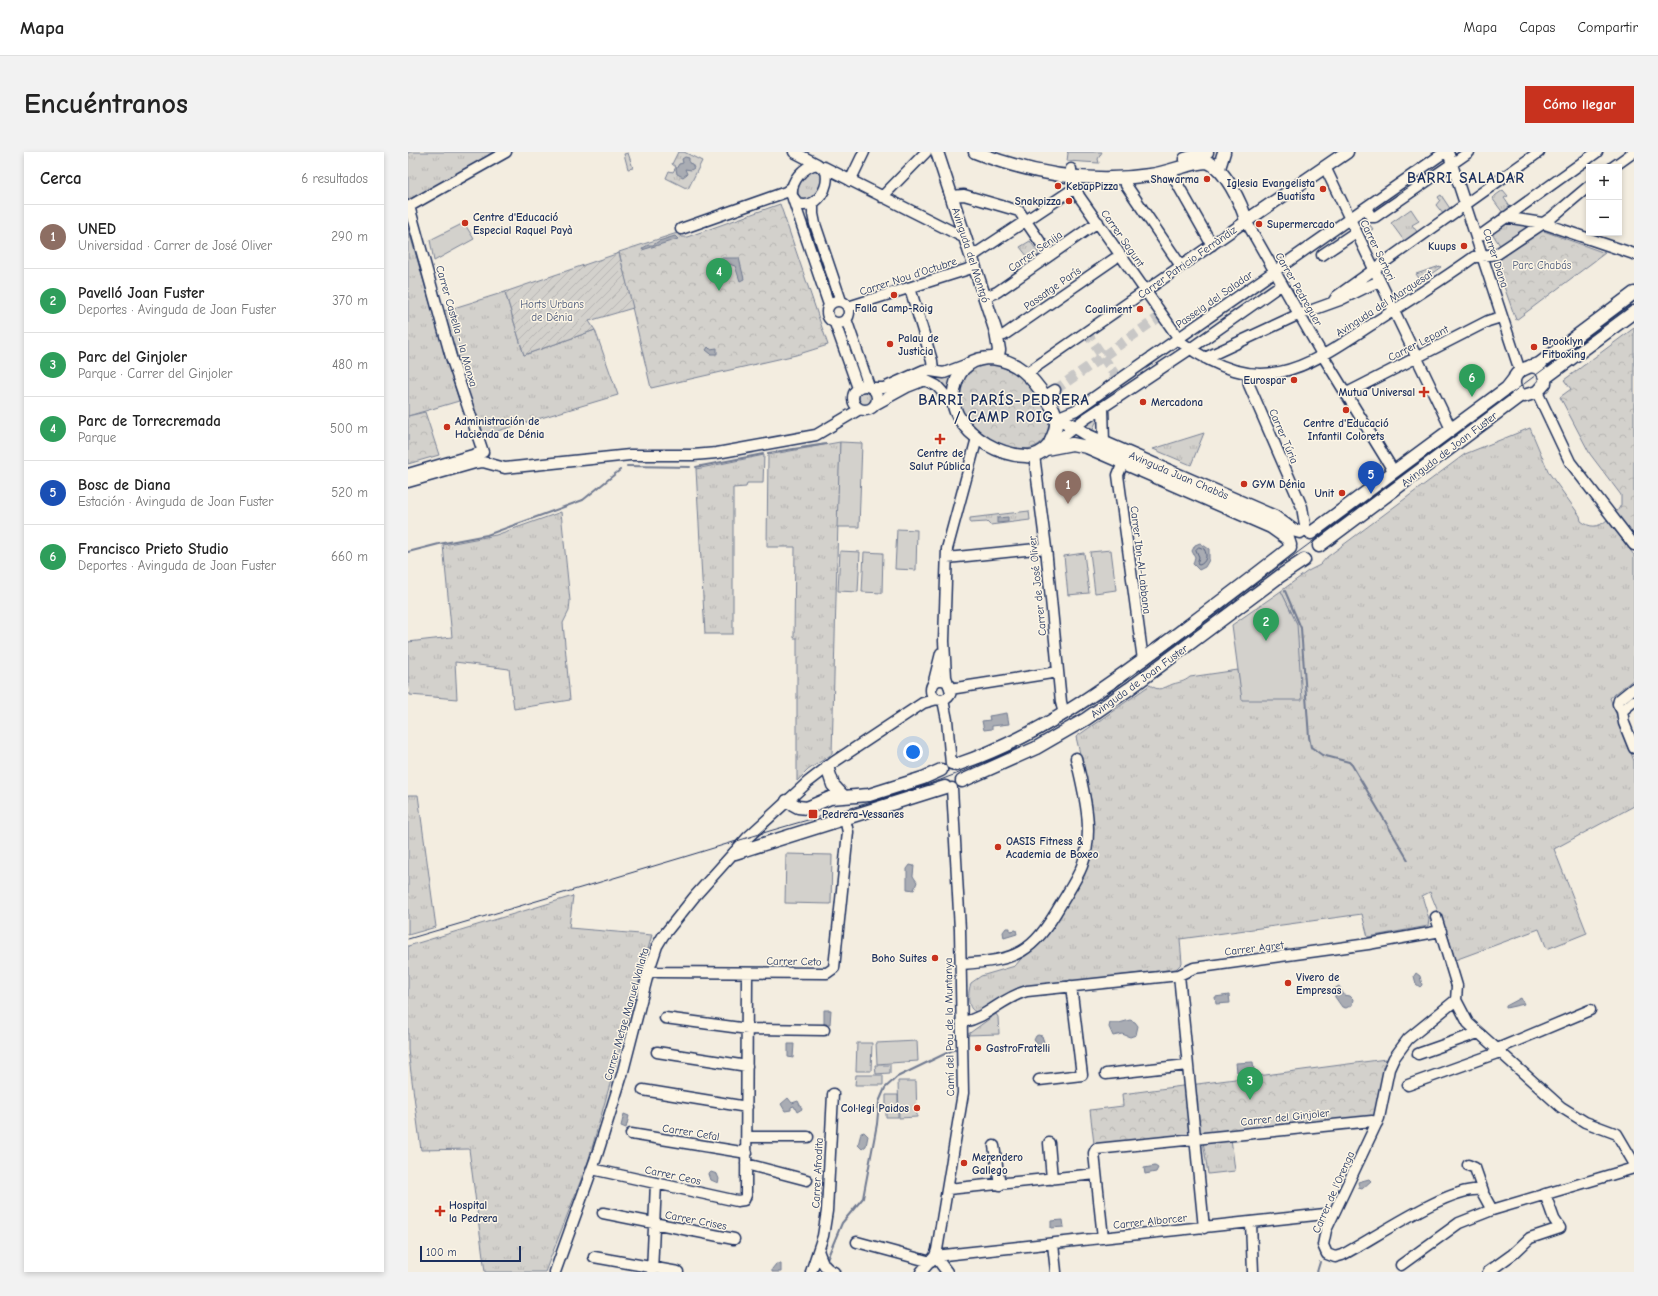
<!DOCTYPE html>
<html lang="es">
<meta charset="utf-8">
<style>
body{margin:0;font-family:"Comic Neue",sans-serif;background:#f2f2f2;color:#222}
.controls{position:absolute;right:12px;top:12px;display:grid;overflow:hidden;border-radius:0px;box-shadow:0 2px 6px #0003}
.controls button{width:36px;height:36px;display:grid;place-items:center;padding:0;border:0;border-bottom:1px solid #e0e0e0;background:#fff;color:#222;font:20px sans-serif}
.scale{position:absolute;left:12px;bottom:10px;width:101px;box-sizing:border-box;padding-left:4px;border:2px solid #1b2f5e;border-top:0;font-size:11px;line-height:14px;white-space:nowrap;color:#1b2f5e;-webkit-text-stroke:3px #fcf5e5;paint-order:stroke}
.you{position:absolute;left:505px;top:600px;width:14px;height:14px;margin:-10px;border:3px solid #fff;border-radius:50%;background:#1a73e8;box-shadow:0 0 0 6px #1a73e833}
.badge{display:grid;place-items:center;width:26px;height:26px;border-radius:50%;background:#c8321e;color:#fff;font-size:13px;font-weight:700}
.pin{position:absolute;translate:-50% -33px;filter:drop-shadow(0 1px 2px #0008)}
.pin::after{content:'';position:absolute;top:21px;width:14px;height:12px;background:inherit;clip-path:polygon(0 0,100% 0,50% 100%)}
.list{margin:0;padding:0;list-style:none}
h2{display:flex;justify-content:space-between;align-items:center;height:52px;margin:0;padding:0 16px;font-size:17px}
h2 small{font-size:13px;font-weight:400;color:#767676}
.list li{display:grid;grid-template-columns:26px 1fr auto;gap:12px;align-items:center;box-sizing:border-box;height:64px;padding:0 16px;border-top:1px solid #e0e0e0}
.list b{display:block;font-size:15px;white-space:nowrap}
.list p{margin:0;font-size:13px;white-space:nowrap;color:#767676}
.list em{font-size:13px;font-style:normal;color:#767676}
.map{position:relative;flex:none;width:1226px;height:1120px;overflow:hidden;border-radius:0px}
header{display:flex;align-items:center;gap:24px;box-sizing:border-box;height:56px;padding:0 20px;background:#fff;border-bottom:1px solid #e0e0e0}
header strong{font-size:19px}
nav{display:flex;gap:22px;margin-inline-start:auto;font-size:14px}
.intro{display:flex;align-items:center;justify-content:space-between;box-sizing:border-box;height:96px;padding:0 24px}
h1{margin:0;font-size:28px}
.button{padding:10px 18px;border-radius:0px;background:#c8321e;color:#fff;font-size:14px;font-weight:700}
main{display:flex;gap:24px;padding:0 24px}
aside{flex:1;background:#fff;border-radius:0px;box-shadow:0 2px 6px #0003}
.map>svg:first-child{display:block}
</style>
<header>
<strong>Mapa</strong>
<nav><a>Mapa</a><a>Capas</a><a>Compartir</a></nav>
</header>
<div class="intro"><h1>Encuéntranos</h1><a class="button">Cómo llegar</a></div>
<main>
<aside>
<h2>Cerca<small>6 resultados</small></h2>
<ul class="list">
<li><span class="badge" style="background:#8d6e63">1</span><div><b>UNED</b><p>Universidad · Carrer de José Oliver</p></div><em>290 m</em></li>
<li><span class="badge" style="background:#2e9e5b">2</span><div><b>Pavelló Joan Fuster</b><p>Deportes · Avinguda de Joan Fuster</p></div><em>370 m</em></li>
<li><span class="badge" style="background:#2e9e5b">3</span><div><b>Parc del Ginjoler</b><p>Parque · Carrer del Ginjoler</p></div><em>480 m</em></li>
<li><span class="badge" style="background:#2e9e5b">4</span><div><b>Parc de Torrecremada</b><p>Parque</p></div><em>500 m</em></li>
<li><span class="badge" style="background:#1a4fb4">5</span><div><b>Bosc de Diana</b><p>Estación · Avinguda de Joan Fuster</p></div><em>520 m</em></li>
<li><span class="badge" style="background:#2e9e5b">6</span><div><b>Francisco Prieto Studio</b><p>Deportes · Avinguda de Joan Fuster</p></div><em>660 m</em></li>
</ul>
</aside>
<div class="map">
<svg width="1226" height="1120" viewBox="0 0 1226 1120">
<defs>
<pattern id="grass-tufts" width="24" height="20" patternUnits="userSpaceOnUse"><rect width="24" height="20" fill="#d3d1cc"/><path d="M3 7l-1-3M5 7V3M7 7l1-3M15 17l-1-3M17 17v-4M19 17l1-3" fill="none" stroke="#b5b4b2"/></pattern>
<pattern id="park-crowns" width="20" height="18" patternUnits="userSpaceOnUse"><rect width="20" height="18" fill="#d3d1cc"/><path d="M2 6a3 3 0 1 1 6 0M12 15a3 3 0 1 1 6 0" fill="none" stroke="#b5b4b2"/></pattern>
<pattern id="garden-furrows" width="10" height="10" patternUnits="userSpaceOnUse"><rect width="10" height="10" fill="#d3d1cc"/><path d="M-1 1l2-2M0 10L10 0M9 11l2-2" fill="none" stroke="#b5b4b2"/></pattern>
</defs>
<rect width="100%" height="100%" fill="#f3ede0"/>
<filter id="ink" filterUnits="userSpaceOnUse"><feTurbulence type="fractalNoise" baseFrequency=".025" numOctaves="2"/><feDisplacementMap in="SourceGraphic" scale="8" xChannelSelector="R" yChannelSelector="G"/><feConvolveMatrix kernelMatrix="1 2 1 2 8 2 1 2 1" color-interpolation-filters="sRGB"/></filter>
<g filter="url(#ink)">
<!-- grass -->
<path fill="url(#grass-tufts)" stroke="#778095" d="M0,0H85L80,3L79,7L0,49Z
M270,0H276L294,9L280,37L258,26L261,19L265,20L268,15L264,12Z
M405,18L413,20C418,32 409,43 399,49L393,48C385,36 394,23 405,18Z
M1095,38L1100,44L1096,46L1103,56L1095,61L1084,46Z
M1033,43L1043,58L1036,63L1028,53L1032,48L1030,45Z
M1003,57L1011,69L1004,73L1010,81L997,90L983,71Z
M399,68L423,137L421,138L397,69Z
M1099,71H1108L1122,76L1093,95L1084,81Z
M962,73L965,77L957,84L953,77Z
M0,76L51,249L0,264Z
M622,89L632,103L623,109L612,95Z
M1032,114L1033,115L1013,129L1008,122Z
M97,140L116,203L187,178L210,243L76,283L55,225L36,159Z
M438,181L453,223L450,224L436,182Z
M545,223H546L541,239L526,225H536Z
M451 246a7 7 0 1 1 14 0a7 7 0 1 1-14 0Z
M690,262L692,269L688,270L683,283L672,274Z
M1122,276L1141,321L1172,364L1173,369C1182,376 1190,376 1199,368L1226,403V527L1202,546L1226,609V654L1146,697L1179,781L1139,797L1131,777L1047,808L1041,787L1022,740L1014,744L1021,767L1020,774L960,785L954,762L772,787L774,811L768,817L613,835L569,860C558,858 560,840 563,831L573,824L607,814L648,765L676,721L683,701L684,652L668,585L742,533C751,540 755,536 765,532C772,530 776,530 782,525L830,518L835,548L889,472L873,439L900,419L912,413L919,405L1057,302Z
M796,281L783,313L745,297Z
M432,290L424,602L400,618L389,629V486H386L387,395H359L360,303Z
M356,303L355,331H339L338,335L325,336V482H297L288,317Z
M621,359L622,368L582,373L579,370L562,371V366Z
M153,360L162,449L161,459L155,471L162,548L106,557L101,517L47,510L49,547L2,543L0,526V490L44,485L35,393L88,383Z
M0,643H10L28,775L0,783Z
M165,744L161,776L244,783L180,1010L137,1120H77L61,997L13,998L0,898V794Z
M588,862L590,865L591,882L559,883Z
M823,986L827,1019L800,1022L795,989Z"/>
<!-- park -->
<path fill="url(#park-crowns)" stroke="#778095" d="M372,52L420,193L388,203L243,236L211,100L266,82L272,81L274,85H279Z
M1133,78L1197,101L1108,168L1089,115L1090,109Z
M1226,176V383L1208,361L1213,353V343L1182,302L1152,245L1163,237L1156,228Z
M584,211C593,212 603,215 610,220C629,234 658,277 628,294C606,306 560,281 553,258C549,248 551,240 554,231C555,225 561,217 566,214C571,212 579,212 584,211Z
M17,260L31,303L0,312V264Z
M978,907L967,966L686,992L682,958L715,954L714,942Z"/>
<!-- garden -->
<path fill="url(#garden-furrows)" stroke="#778095" d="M211,101L225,156L181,169L187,178L116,203L97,140Z"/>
<!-- pitch -->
<path fill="#d3d1cc" stroke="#778095" d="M659,0H694L690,7L691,11L659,9L660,1Z
M220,1L225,16L220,17L216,2Z
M56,71L66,87L26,109L22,88Z
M432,290L454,291L451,375H429Z
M489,377L509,378L508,418L487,417Z
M703,398L708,438L687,441L682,400Z
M432,399L452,400L450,440L430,439Z
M456,400L475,401L474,441L454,440Z
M676,401L681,441L660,443L656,404Z
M873,439L889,472L894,548H834L824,473Z
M378,702L424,703L423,752L377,751Z
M509,889L510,909L469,912L468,891Z
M449,891H464L463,919H448Z
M467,913H482V921L468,922Z
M448,923H475V933H447Z
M490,929H508L509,965L491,966Z
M478,943H490V965H478Z"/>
<!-- water -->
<path fill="#a9acb3" stroke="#707a91" d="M277,5L281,6V11L284,12L286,16L283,18L277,17L279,22L275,25L269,22L268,17L271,12L275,11L274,7Z
M267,84L270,87L234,98L235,96L240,93H245L251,89Z
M313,106H331L336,127L332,129L327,114L312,109Z
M300,195L302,197L309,196V202H303L298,198Z
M600,365V370L589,371V366Z
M792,391L801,397V408L797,415L791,418L785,412L787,405L784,399L787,393Z
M599,561L601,572L584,574V577L576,578L574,569L582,568L581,564Z
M502,713L506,714L505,724L509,730L506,738L499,737V717Z
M598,776H602V779L608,778L609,782L596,786L595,780Z
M1008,821L1012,824L1014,833L1012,835L1008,832L1006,824Z
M931,834L936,843L942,844L945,847L944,853L938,856L934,855L927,845L926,837Z
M821,843L822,851L808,852L807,845Z
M1113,846L1116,852L1098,856V854Z
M416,858H423L422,872H416Z
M722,868L727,870L730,874L728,883L722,885L714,882L705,884L701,875L702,871H711Z
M630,883L634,884L637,893L632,901L627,899L628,895L631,894L626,888L628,884Z
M380,892H386L385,906L380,905Z
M845,910L846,918L829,920L828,911Z
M380,946L384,951L390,949L394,957L389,960L386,954L383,955V958L377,959L373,952Z
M216,962L221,964L218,976L213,974Z
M456,980L460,984L458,994L454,997L450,993L453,981Z
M747,1014L750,1016L748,1020L737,1022L736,1016Z
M303,1020L309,1022L311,1027L310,1031L303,1028L301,1022Z
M961,1027L963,1029L954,1037L951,1036L950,1030Z
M655,1068L656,1075L643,1076V1069Z
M368,1112H373V1120H364V1117Z"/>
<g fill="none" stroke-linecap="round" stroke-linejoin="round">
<!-- shore -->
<path stroke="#546180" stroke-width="1" d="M791,395L796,397C800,403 798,411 791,413L789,412L791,405L788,398Z"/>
<!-- stream -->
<path stroke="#707a91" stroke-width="2" d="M360,301L418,292
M219,314L282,315
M288,315L355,302
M0,400L31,392L79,383L175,348L212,318
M877,439L893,476L901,585L903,595L914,603L941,610L944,613L1000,708
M418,1109L434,1071L455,1046L469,972L471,950L477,936L489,925L547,897
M413,1120H414
M909,1120L912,1110"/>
<!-- minor-tunnel -->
<path stroke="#c8c7c6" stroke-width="10" stroke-dasharray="10 5" stroke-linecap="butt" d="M678,180L710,227
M647,238L754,163"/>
<!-- minor casing -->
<g stroke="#1b2f5e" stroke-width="13">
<path id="minor" d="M386,0L409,12
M1040,0L1112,219
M409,12L418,19C422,35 409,58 390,52L384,44C382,29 395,15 409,12Z
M416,15L557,86
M917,15L1043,277
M1205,15L1226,0
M663,17V24L671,44L774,191C854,249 898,216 969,169C1002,148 1034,128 1066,105L1089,102L1143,66L1181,34
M762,19L804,93
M718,26V33L773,114
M442,29L456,0
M543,44L556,43L611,59L641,103
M474,45L518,0
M385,47L421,153
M405,51V62L407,72L433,149
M1,54L43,205L75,300
M0,55L98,0
M958,56L963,65H967L1061,0
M1097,65L1134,71L1226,102
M273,77L378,40L384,35
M1069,86L1189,0
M914,103L948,80
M563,105L667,36
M502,136L524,209L525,218
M577,145L589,140L690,70
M419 160a11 11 0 1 1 22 0a11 11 0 1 1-22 0Z
M925,150L929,144L1131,0
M440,155L567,115
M438,167L461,234
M427,171L450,236
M596,183L706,107
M797,206L885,165L932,148L971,129
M619,221L838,69L915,204L986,320
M840,221L841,233L894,355L898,379
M445 246a12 12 0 1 1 24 0a12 12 0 1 1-24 0Z
M465,236H476L516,218L536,221L560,212
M1129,240L1162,310L1226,393
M939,241L1080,169L1093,165
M637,244L647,238
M468,252L499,235L517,228L529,234L546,253
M695,255L696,291
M648,266L668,258L1037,0
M638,297L677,267L782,197L874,132
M626,303L638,396L653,550L656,562
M718,303L710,323L735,508
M0,322L75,300
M0,330L67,311L75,310L97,316L222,303H285L309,301L408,283L452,257
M539,406L638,396
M523 538a10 10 0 1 1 20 0a10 10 0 1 1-20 0Z
M525,533L533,501
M541,534L538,525L536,489L539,397L569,286
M1226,536L1211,548L1210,552L1214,559L1216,571L1226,596
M542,537L650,520
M535,548L539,568L543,612
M1214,559L1226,549
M1028,765L1049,834L1048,848L1060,871L1153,955L1177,970L1209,982L1226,1011
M553,812C610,808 624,802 653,752C660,740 669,727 674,714C687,679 676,641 668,606
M241,818L250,820L419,821L426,816L440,680L437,667
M771,823L796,1076
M1048,848L1000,887L986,906L981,917L971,966L918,1078L915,1093L919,1102L927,1105L934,1103C964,1088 1042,1033 1073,1038L1084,1058L1226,1016
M257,866L340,877L416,878
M555,870C581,865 593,846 619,839L771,823L786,816L960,792L1033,779
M1089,897L1182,858
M249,900L339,914
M1010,902L1070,881
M698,922L779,913
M631,928L674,923L663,834
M1000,933L1092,900
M235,938L339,955
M223,982L339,1001
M339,985H400
M641,991L644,1027
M586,994L592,1033
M338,1012L399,1028
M1060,1013L1067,1016L1075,1039
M184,1017L329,1049L336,1048L338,1043L339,821
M540,1037L688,1022
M195,1061L326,1087
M843,1071L845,1120
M695,1086L686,1001L688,997L964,969L969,971
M449,1090L523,1110
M645,1092L648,1120
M411,1101C414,1109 416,1117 426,1120
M527,1104L926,1061
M527,1104L539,1120
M186,1105L270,1120
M993,1113L1051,1071L1084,1058
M147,1120L189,1003L214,923L241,818L249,794L255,784L287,744L339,686L400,630L426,610L515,551L529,547
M244,1120L248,1031
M403,1120L415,1084L419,1059L425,942
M513,1120L527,1104L529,1098L555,941L552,778L544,636
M1080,1120L1105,1102L1122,1086L1152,1076L1146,1067L1137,1042"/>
</g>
<!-- major casing -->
<g stroke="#1b2f5e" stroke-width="15">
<path id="major" d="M529,0L588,180L591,198L589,207
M567,0C623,22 683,32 742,23C759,21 784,10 799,10C816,15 834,52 838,69L939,0
M777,7L799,0
M811,16L816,0
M584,206C610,209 624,225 638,246C642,252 648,259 648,267C649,277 645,284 641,293C636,300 626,305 618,304C591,303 563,287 550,264C541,249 546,222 561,212C568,207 576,206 584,206Z
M1123,214C1133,215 1138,221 1137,231L1129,240L1116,244C1112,243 1109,241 1107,236C1101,220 1119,215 1131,212L1226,141
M1137,226L1226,160
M648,266C658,268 673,280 683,285L867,365L885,378L892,380
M638,297L664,292L679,295L863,375L880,387L882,393
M903,381L1099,236L1106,227
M911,394L1113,243
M548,613C629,586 697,536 764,486C804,456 843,427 882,396
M419,615L425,633L435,644
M554,629L628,596L678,567L721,537L872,424L896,408
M379,649L390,655L399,656L422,646L461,643L515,626L533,618
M327,701L537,635"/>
</g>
<!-- minor -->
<use href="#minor" stroke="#fcf5e5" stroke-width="10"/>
<!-- major -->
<use href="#major" stroke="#fcf5e5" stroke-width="12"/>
<!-- tram -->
<path stroke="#1b2f5e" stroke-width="1" d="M0,787C122,751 244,715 365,678C429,659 494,644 556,619C609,598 658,570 705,538L1226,150"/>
</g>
</g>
<!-- markers -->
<g fill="#c8321e" stroke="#fcf5e5" stroke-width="1.5">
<circle cx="799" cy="27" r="4"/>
<circle cx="650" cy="34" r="4"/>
<circle cx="915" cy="37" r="4"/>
<circle cx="661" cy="49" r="4"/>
<circle cx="57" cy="71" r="4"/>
<circle cx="851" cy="72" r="4"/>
<circle cx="1056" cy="94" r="4"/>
<circle cx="486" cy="143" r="4"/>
<circle cx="732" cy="157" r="4"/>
<circle cx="482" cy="192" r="4"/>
<circle cx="1126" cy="195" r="4"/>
<circle cx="886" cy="228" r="4"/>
<path d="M1014 234h4v4h4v4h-4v4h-4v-4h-4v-4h4z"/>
<circle cx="735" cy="250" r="4"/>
<circle cx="938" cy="258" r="4"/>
<circle cx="39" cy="275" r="4"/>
<path d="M530 281h4v4h4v4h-4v4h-4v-4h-4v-4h4z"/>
<circle cx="836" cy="332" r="4"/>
<circle cx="934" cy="341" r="4"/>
<rect x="400" y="657" width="10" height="10" rx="2"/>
<circle cx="590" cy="695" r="4"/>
<circle cx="527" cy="806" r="4"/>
<circle cx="880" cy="831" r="4"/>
<circle cx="570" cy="896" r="4"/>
<circle cx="509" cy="956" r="4"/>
<circle cx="556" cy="1011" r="4"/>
<path d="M30 1053h4v4h4v4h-4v4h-4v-4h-4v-4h4z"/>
</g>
<g text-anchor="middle" stroke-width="3" stroke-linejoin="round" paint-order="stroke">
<!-- poi labels -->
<g font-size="11" font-weight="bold" fill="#1b2f5e" stroke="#fcf5e5" text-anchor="start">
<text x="791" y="31" text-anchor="end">Shawarma</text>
<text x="907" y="35" text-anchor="end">Iglesia Evangelista<tspan x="907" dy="13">Buatista</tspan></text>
<text x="658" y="38">KebapPizza</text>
<text x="653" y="53" text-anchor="end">Snakpizza</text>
<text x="65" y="69">Centre d'Educació<tspan x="65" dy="13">Especial Raquel Payà</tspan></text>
<text x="859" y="76">Supermercado</text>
<text x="1048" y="98" text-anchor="end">Kuups</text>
<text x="486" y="160" text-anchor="middle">Falla Camp-Roig</text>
<text x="724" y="161" text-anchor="end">Coaliment</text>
<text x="490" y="190">Palau de<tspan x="490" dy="13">Justicia</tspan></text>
<text x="1134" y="193">Brooklyn<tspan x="1134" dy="13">Fitboxing</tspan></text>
<text x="878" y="232" text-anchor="end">Eurospar</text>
<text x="1007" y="244" text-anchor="end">Mutua Universal</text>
<text x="743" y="254">Mercadona</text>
<text x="47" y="273">Administración de<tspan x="47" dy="13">Hacienda de Dénia</tspan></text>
<text x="938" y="275" text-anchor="middle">Centre d'Educació<tspan x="938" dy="13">Infantil Colorets</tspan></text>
<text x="532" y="305" text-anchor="middle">Centre de<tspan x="532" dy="13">Salut Pública</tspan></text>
<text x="844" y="336">GYM Dénia</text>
<text x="926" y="345" text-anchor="end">Unit</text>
<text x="414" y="666">Pedrera-Vessanes</text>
<text x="598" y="693">OASIS Fitness &amp;<tspan x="598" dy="13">Academia de Boxeo</tspan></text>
<text x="519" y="810" text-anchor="end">Boho Suites</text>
<text x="888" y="829">Vivero de<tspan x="888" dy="13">Empresas</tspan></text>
<text x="578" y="900">GastroFratelli</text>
<text x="501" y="960" text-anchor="end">Col·legi Paidos</text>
<text x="564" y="1009">Merendero<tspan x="564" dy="13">Gallego</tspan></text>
<text x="41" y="1057">Hospital<tspan x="41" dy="13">la Pedrera</tspan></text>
</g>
<!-- street labels -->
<g font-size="11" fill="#1b2f5e" stroke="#fcf5e5">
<text transform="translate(715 86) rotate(55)" y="4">Carrer Sagunt</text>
<text transform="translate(970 98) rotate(64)" y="4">Carrer Sertori</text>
<text transform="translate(627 99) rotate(-35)" y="4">Carrer Senija</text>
<text transform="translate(563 103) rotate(72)" y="4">Avinguda del Montgó</text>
<text transform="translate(1088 106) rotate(72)" y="4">Carrer Diana</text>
<text transform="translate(779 110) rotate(-35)" y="4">Carrer Patricio Ferràndiz</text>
<text transform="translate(500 124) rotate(-18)" y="4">Carrer Nou d’Octubre</text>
<text transform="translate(644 136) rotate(-35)" y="4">Passatge París</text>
<text transform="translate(891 137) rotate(60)" y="4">Carrer Pedreguer</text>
<text transform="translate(806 147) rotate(-35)" y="4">Passeig del Saladar</text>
<text transform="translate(976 151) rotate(-33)" y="4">Avinguda del Marquesat</text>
<text transform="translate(49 174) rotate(74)" y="4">Carrer Castella - la Manxa</text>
<text transform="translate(1010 191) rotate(-27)" y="4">Carrer Lepant</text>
<text transform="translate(876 284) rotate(67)" y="4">Carrer Túria</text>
<text transform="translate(1041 297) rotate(-37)" y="4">Avinguda de Joan Fuster</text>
<text transform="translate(771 323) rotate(23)" y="4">Avinguda Juan Chabàs</text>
<text transform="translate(733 408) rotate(83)" y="4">Carrer Ibn-Al-Labbana</text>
<text transform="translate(629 434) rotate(-96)" y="4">Carrer de José Oliver</text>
<text transform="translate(731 529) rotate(-36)" y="4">Avinguda de Joan Fuster</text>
<text transform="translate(846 796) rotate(-7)" y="4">Carrer Agret</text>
<text transform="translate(386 809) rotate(1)" y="4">Carrer Ceto</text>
<text transform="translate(218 862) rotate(-74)" y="4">Carrer Metge Manuel Vallalta</text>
<text transform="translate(541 875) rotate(-91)" y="4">Camí del Pou de la Muntanya</text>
<text transform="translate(877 965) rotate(-6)" y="4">Carrer del Ginjoler</text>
<text transform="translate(283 980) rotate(9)" y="4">Carrer Cefal</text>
<text transform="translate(409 1021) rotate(-87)" y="4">Carrer Afrodita</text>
<text transform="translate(265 1023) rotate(12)" y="4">Carrer Ceos</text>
<text transform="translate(925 1040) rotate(-66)" y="4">Carrer de l'Orenga</text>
<text transform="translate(288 1068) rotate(11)" y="4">Carrer Crises</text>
<text transform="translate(742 1069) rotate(-6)" y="4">Carrer Alborcer</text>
</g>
<!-- park labels -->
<g font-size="11" fill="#49587a" stroke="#fcf5e5">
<text x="1134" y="117">Parc Chabás</text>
<text x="144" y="156">Horts Urbans<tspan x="144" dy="13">de Dénia</tspan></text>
</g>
<!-- district labels -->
<g font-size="15" font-weight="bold" letter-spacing="1" fill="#1b2f5e" stroke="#fcf5e5">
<text x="1058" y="31">BARRI SALADAR</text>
<text x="596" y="253">BARRI PARÍS-PEDRERA<tspan x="596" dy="17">/ CAMP ROIG</tspan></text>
</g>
</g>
</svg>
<div class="controls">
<button>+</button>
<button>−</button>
</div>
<div class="scale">100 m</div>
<div class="you"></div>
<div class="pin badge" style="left:660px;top:352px;background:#8d6e63">1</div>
<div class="pin badge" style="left:858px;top:489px;background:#2e9e5b">2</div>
<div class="pin badge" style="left:842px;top:948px;background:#2e9e5b">3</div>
<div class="pin badge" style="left:311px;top:139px;background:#2e9e5b">4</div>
<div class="pin badge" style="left:963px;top:342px;background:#1a4fb4">5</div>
<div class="pin badge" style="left:1064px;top:245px;background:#2e9e5b">6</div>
</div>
</main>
